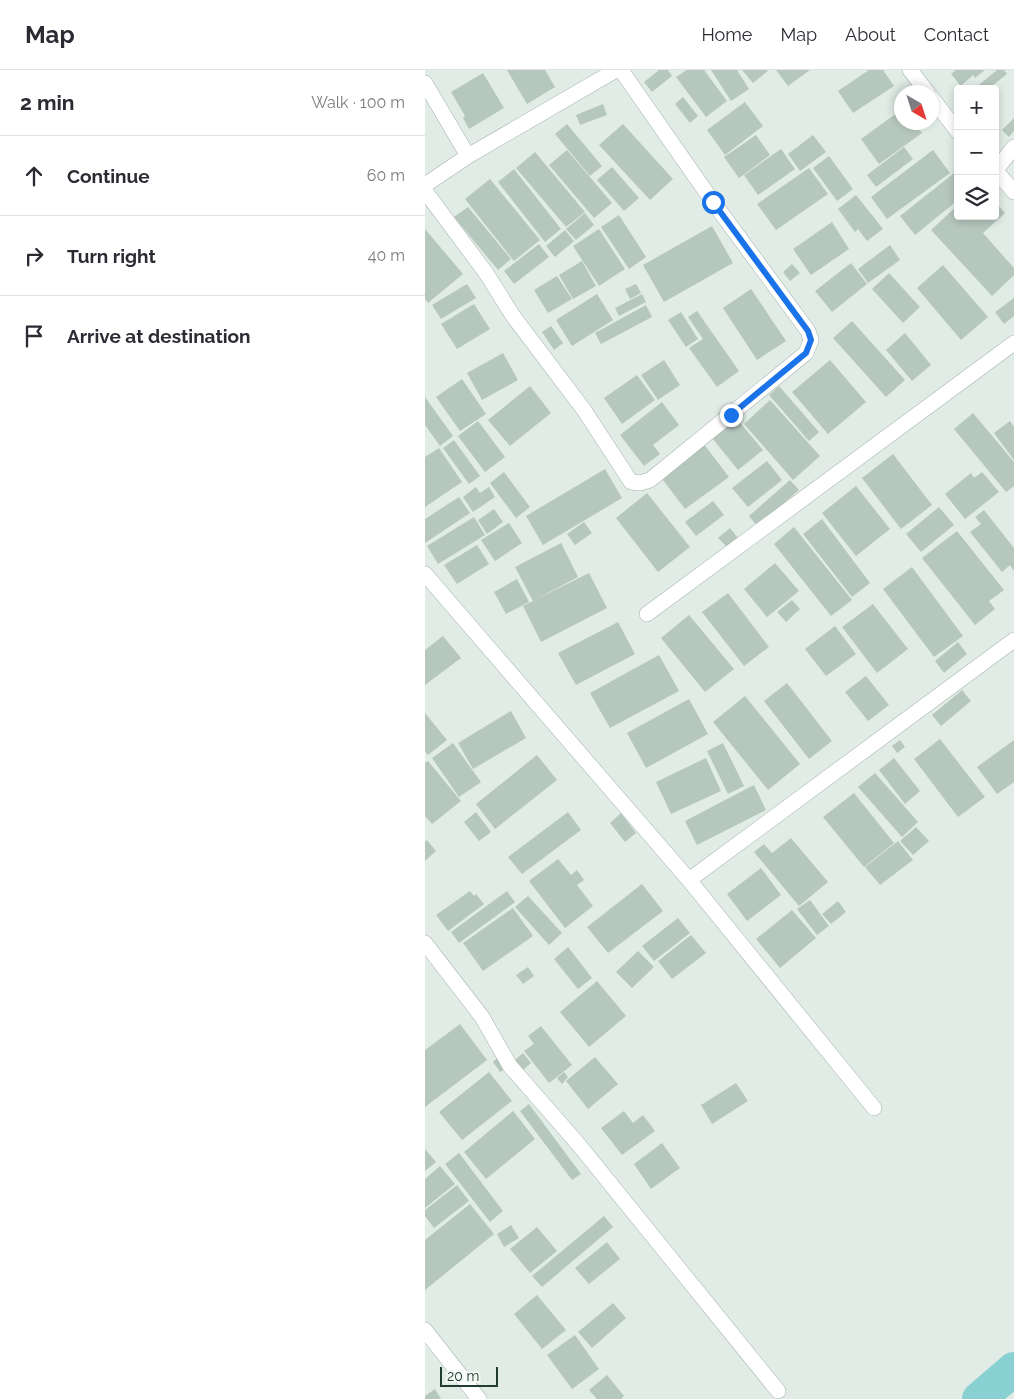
<!DOCTYPE html>
<meta charset="utf-8">
<style>
body{margin:0;font-family:Raleway,sans-serif;background:#f2f2f3;color:#2b2b33}
.controls{position:absolute;right:15px;top:15px;display:grid;overflow:hidden;border-radius:5px;box-shadow:0 2px 8px #0003}
.controls button{width:45px;height:45px;display:grid;place-items:center;padding:0;border:0;border-bottom:1px solid #e1e1e2;background:#fff;color:#2b2b33;font:25px sans-serif}
.compass{position:absolute;left:469px;top:15px;width:45px;height:45px;border-radius:50%;background:#fff;box-shadow:0 2px 8px #0003;rotate:141deg}
.scale{position:absolute;left:15px;bottom:12px;width:58px;box-sizing:border-box;padding-left:5px;border:2px solid #213d32;border-top:0;font-size:14px;line-height:18px;white-space:nowrap;color:#213d32;-webkit-text-stroke:4px #f2f8f4;paint-order:stroke}
.stop{position:absolute;width:15px;height:15px;margin:-11px;border:4px solid #1a73e8;border-radius:50%;background:#fff}
.stop.end{background:#1a73e8;border-color:#fff;box-shadow:0 1px 5px #0008}
.list{margin:0;padding:0;list-style:none}
h2{display:flex;justify-content:space-between;align-items:center;height:65px;margin:0;padding:0 20px;font-size:21px}
h2 small{font-size:16px;font-weight:400;color:#7c7c81}
.list li{display:grid;grid-template-columns:32px 1fr auto;gap:15px;align-items:center;box-sizing:border-box;height:80px;padding:0 20px;border-top:1px solid #e1e1e2}
.list b{display:block;font-size:19px;white-space:nowrap}
.list em{font-size:16px;font-style:normal;color:#7c7c81}
.icon{flex:none;width:28px;height:28px;fill:none;stroke:currentColor;stroke-width:2;stroke-linecap:round;stroke-linejoin:round}
.map{position:relative;flex:none;width:589px;height:1329px;overflow:hidden}
header{display:flex;align-items:center;gap:30px;box-sizing:border-box;height:70px;padding:0 25px;background:#fff;border-bottom:1px solid #e1e1e2}
header strong{font-size:24px}
nav{display:flex;gap:28px;margin-inline-start:auto;font-size:18px}
main{display:flex}
aside{flex:1;background:#fff}
.map>svg:first-child{display:block}
</style>
<header>
<strong>Map</strong>
<nav><a>Home</a><a>Map</a><a>About</a><a>Contact</a></nav>
</header>
<main>
<aside>
<h2>2 min<small>Walk · 100 m</small></h2>
<ul class="list">
<li><svg class="icon" aria-label="ahead" viewBox="0 0 24 24"><path d="M12 20V5M6 11l6-6 6 6"/></svg><div><b>Continue</b></div><em>60 m</em></li>
<li><svg class="icon" aria-label="right" viewBox="0 0 24 24"><path d="M7 20v-9h11M14 6l5 5-5 5"/></svg><div><b>Turn right</b></div><em>40 m</em></li>
<li><svg class="icon" aria-label="arrive" viewBox="0 0 24 24"><path d="M6 21V4h12l-3 4 3 4H6"/></svg><div><b>Arrive at destination</b></div></li>
</ul>
</aside>
<div class="map">
<svg width="589" height="1329" viewBox="0 0 589 1329">
<rect width="100%" height="100%" fill="#e1ece6"/>
<g fill="none" stroke-linecap="round" stroke-linejoin="round">
<!-- river -->
<path stroke="#88d0d2" stroke-width="34" d="M554,1329L589,1299"/>
</g>
<!-- building -->
<path fill="#b6c7be" d="M82,0H120L130,17L102,34Z
M234,0H243L247,6L227,22L219,12Z
M262,0H279L302,31L281,47L251,7Z
M286,0H312L324,19L306,31Z
M317,0H342L343,1L328,13Z
M351,0H385L363,16Z
M444,0H458L469,16L428,43L413,21Z
M531,0H560L550,8L548,5L536,16L526,4Z
M572,0H579L582,4L563,19H549Z
M58,3L79,38L44,59L38,48L40,46L26,22Z
M258,27L273,46L265,53L250,34Z
M320,32L338,56L300,85L282,60Z
M178,34L182,45L155,55L151,45Z
M476,40V52H489L497,63L454,94L436,69Z
M589,48V61L584,67L577,60Z
M142,54L177,96L165,106L130,64Z
M198,54L248,109L225,130L174,75Z
M331,65L345,85L314,108L299,87Z
M388,65L401,82L375,101L363,84Z
M479,77L488,89L451,117L442,105Z
M356,79L370,99L333,125L319,105Z
M142,80L187,133L169,148L124,95Z
M508,80L525,103L462,149L446,127Z
M110,82L160,142L141,157L91,98Z
M404,86L428,119L412,131L388,98Z
M187,97L214,128L199,141L172,110Z
M384,98L403,124L351,160L332,134Z
M89,99L136,159L120,172L73,112Z
M533,100V130L490,165L475,146Z
M65,109L115,170L89,191L40,129Z
M431,125L458,159L442,171L433,159L430,162L413,139Z
M570,132L580,143L558,163L589,198V205L567,226L506,160L533,135V146H570Z
M43,137L86,189L73,200L29,147Z
M160,143L169,155L151,170L141,159Z
M194,145L221,187L204,199L176,157Z
M407,152L424,179L386,205L368,179Z
M287,156L308,193L239,232L218,195Z
M0,159L38,204L3,233L0,229Z
M174,159L200,199L174,216L148,176Z
M140,160L149,171L130,187L121,176Z
M114,174L124,187L89,214L79,201Z
M465,175L475,190L443,213L433,199Z
M157,191L171,216L148,229L134,205Z
M426,193L442,214L407,242L390,221Z
M367,194L375,203L365,211L358,202Z
M518,195L563,247L536,270L492,218Z
M464,203L495,237L478,253L447,219Z
M132,206L147,229L123,243L109,220Z
M42,214L51,228L16,249L7,235Z
M211,214L216,223L205,229L200,219Z
M326,219L361,271L332,290L298,238Z
M172,224L188,250L147,276L131,250Z
M217,224L221,232L194,246L190,238Z
M589,228V246L579,254L570,242Z
M49,234L65,259L32,279L16,254Z
M221,235L227,247L176,274L170,263Z
M272,241L314,301L292,317L264,278L278,269L263,247Z
M256,242L273,269L261,277L243,250Z
M427,251L480,310L461,327L408,268Z
M126,256L138,273L129,280L117,262Z
M480,263L506,295L487,311L461,280Z
M78,283L93,310L57,330L42,303Z
M239,290L255,315L233,330L216,305Z
M405,290L441,332L403,364L367,322Z
M212,305L230,330L197,354L179,328Z
M37,309L61,344L35,361L11,327Z
M105,316L126,343L85,376L63,350Z
M354,316L394,362L384,371L344,325Z
M0,327L28,366L15,376L0,355Z
M345,330L395,386L368,410L319,354Z
M237,332L254,355L228,375L235,384L219,396L195,365Z
M548,343L589,392V416L581,422L529,359Z
M312,349L338,380L313,400L288,369Z
M53,351L80,387L60,402L33,366Z
M585,351L589,357V390L569,363Z
M29,370L55,406L44,414L18,378Z
M278,373L304,407L260,439L235,406Z
M14,378L37,412L0,437V387Z
M468,384L507,435L476,459L437,408Z
M342,391L357,410L323,437L307,418Z
M180,399L197,428L118,475L101,446Z
M79,402L105,437L91,448L65,413Z
M557,402L574,422L540,449L520,424L546,403L549,408Z
M365,410L374,420L332,456L324,446Z
M431,416L465,459L431,486L397,443Z
M51,417L55,423L64,417L70,427L48,442L38,427Z
M222,423L265,477L233,502L191,448Z
M34,427L45,443L0,473V449Z
M288,431L299,445L271,466L260,452Z
M514,437L529,455L496,482L481,464Z
M69,439L78,452L62,464L53,450Z
M559,440L589,478V501L585,495L577,502L545,462L556,454L550,447Z
M49,447L60,465L13,494L2,476Z
M397,449L445,513L427,527L378,464Z
M159,452L167,463L150,475L142,464Z
M84,453L97,473L70,491L56,470Z
M369,457L427,530L406,546L349,474Z
M305,458L313,468L302,477L293,468Z
M532,461L579,520L564,531L570,539L550,555L497,488Z
M136,473L153,507L108,531L90,497Z
M52,475L64,494L32,514L19,495Z
M350,493L374,521L342,547L319,519Z
M487,497L538,566L509,587L458,519Z
M164,503L182,538L116,572L98,536Z
M92,509L104,532L81,544L69,522Z
M303,523L344,577L319,596L277,542Z
M367,530L375,539L361,552L352,542Z
M448,534L483,579L452,603L417,557Z
M264,545L309,599L280,622L236,568Z
M193,552L210,584L151,615L133,583Z
M410,556L431,584L401,606L380,579Z
M18,566L36,588L0,615V580Z
M533,572L542,584L519,603L510,591Z
M234,585L254,621L185,658L165,623Z
M441,606L464,635L443,651L420,622Z
M362,613L407,671L384,689L339,631Z
M537,620L546,631L516,656L507,645Z
M320,626L375,694L343,720L288,652Z
M264,629L283,664L221,698L202,663Z
M86,641L101,668L48,699L33,673Z
M0,643L22,670L3,685L0,681Z
M515,669L560,727L533,747L489,689Z
M475,670L480,677L472,683L467,676Z
M589,670V712L572,724L552,697Z
M28,673L56,712L34,727L7,688Z
M298,673L319,716L303,724L282,681Z
M112,685L132,710L70,759L51,734Z
M281,688L296,721L246,744L231,712Z
M469,688L495,721L480,734L454,700Z
M3,691L36,731L7,754L0,746V693Z
M450,703L493,752L477,767L433,717Z
M329,715L341,740L272,775L260,751Z
M429,723L469,773L439,797L398,747Z
M51,742L66,762L54,771L39,752Z
M143,742L156,760L97,804L83,787Z
M196,743L211,763L200,772L185,753Z
M491,757L504,771L488,785L475,771Z
M366,768L403,812L374,836L329,782L339,774L347,783Z
M2,770L11,781L0,791V772Z
M473,771L488,790L455,815L440,797Z
M133,789L146,805L152,800L159,810L152,815L168,836L140,858L104,811Z
M336,798L356,825L322,851L302,824Z
M217,814L238,841L183,883L162,857Z
M45,821L49,826L51,824L59,834L23,861L11,845Z
M82,821L90,832L34,873L26,862Z
M103,826L137,863L124,875L90,837Z
M385,830L404,856L392,865L372,839Z
M413,831L421,842L406,854L397,844Z
M88,838L108,866L58,901L38,873Z
M367,840L391,868L355,898L331,869Z
M253,848L265,863L229,891L217,876Z
M266,865L281,883L247,909L233,891Z
M143,877L167,908L153,919L129,889Z
M213,881L229,897L207,918L191,902Z
M103,897L109,906L98,914L91,905Z
M172,911L201,946L164,977L135,942Z
M35,954L62,990L0,1037V980Z
M116,956L147,995L124,1013L99,981L109,974L103,966Z
M98,983L106,993L97,1001L89,991Z
M170,987L193,1014L163,1039L141,1011Z
M72,988L80,999L75,1002L68,992Z
M64,1002L87,1031L37,1070L14,1042Z
M139,1002L143,1007L137,1014L132,1008Z
M311,1013L323,1031L287,1054L276,1035Z
M104,1034L156,1104L147,1110L95,1041Z
M88,1041L110,1069L61,1109L39,1082Z
M199,1041L208,1053L218,1045L230,1061L197,1085L176,1058Z
M237,1073L255,1098L226,1119L209,1094Z
M0,1079L11,1092L0,1101Z
M34,1083L78,1141L65,1152L20,1094Z
M15,1096L30,1114L0,1138V1109Z
M32,1115L44,1131L9,1158L0,1146V1140Z
M45,1134L69,1164L0,1220V1170Z
M179,1146L188,1157L117,1217L107,1206Z
M86,1155L94,1168L79,1177L72,1164Z
M112,1157L132,1181L105,1203L85,1179Z
M182,1172L195,1189L164,1214L150,1198Z
M112,1225L141,1260L117,1279L89,1244Z
M188,1233L201,1248L167,1278L153,1262Z
M150,1265L174,1299L147,1319L122,1285Z
M182,1305L199,1326L196,1329H172L164,1320Z
M10,1319L16,1329H0V1326Z"/>
<g fill="none" stroke-linecap="round" stroke-linejoin="round">
<!-- minor casing -->
<g stroke="#a4b4ac" stroke-width="16">
<path id="minor" d="M485,0L502,22
M0,13L43,86
M507,28L533,62
M570,100L589,122
M570,101L589,77
M0,115L43,86L191,0
M0,121L61,203L88,246L159,340L206,412L215,413L225,410L381,283L386,270L383,261L288,132L196,0
M0,504L264,810L449,1038
M222,544L589,273
M264,810L589,570
M0,873L57,947L85,996L154,1075L353,1321
M0,1260L54,1329"/>
</g>
<!-- minor -->
<use href="#minor" stroke="#fff" stroke-width="15"/>
</g>
<g fill="none" stroke-linecap="round" stroke-linejoin="round">
<!-- route -->
<path stroke="#1a73e8" stroke-width="6" d="M288,132L383,261L386,270L381,283L306,345"/>
</g>
</svg>
<div class="controls">
<button>+</button>
<button>−</button>
<button><svg class="icon" aria-label="layers" viewBox="0 0 24 24"><path d="M12 4l9 5-9 5-9-5zM3 14l9 5 9-5"/></svg></button>
</div>
<svg class="compass" viewBox="-18 -18 36 36"><path d="M0-13l5 13h-10z" fill="#e53935"/><path d="M0 13l5-13h-10z" fill="#7c7c81"/></svg>
<div class="scale">20 m</div>
<div class="stop" style="left:288px;top:132px"></div>
<div class="stop end" style="left:306px;top:345px"></div>
</div>
</main>
